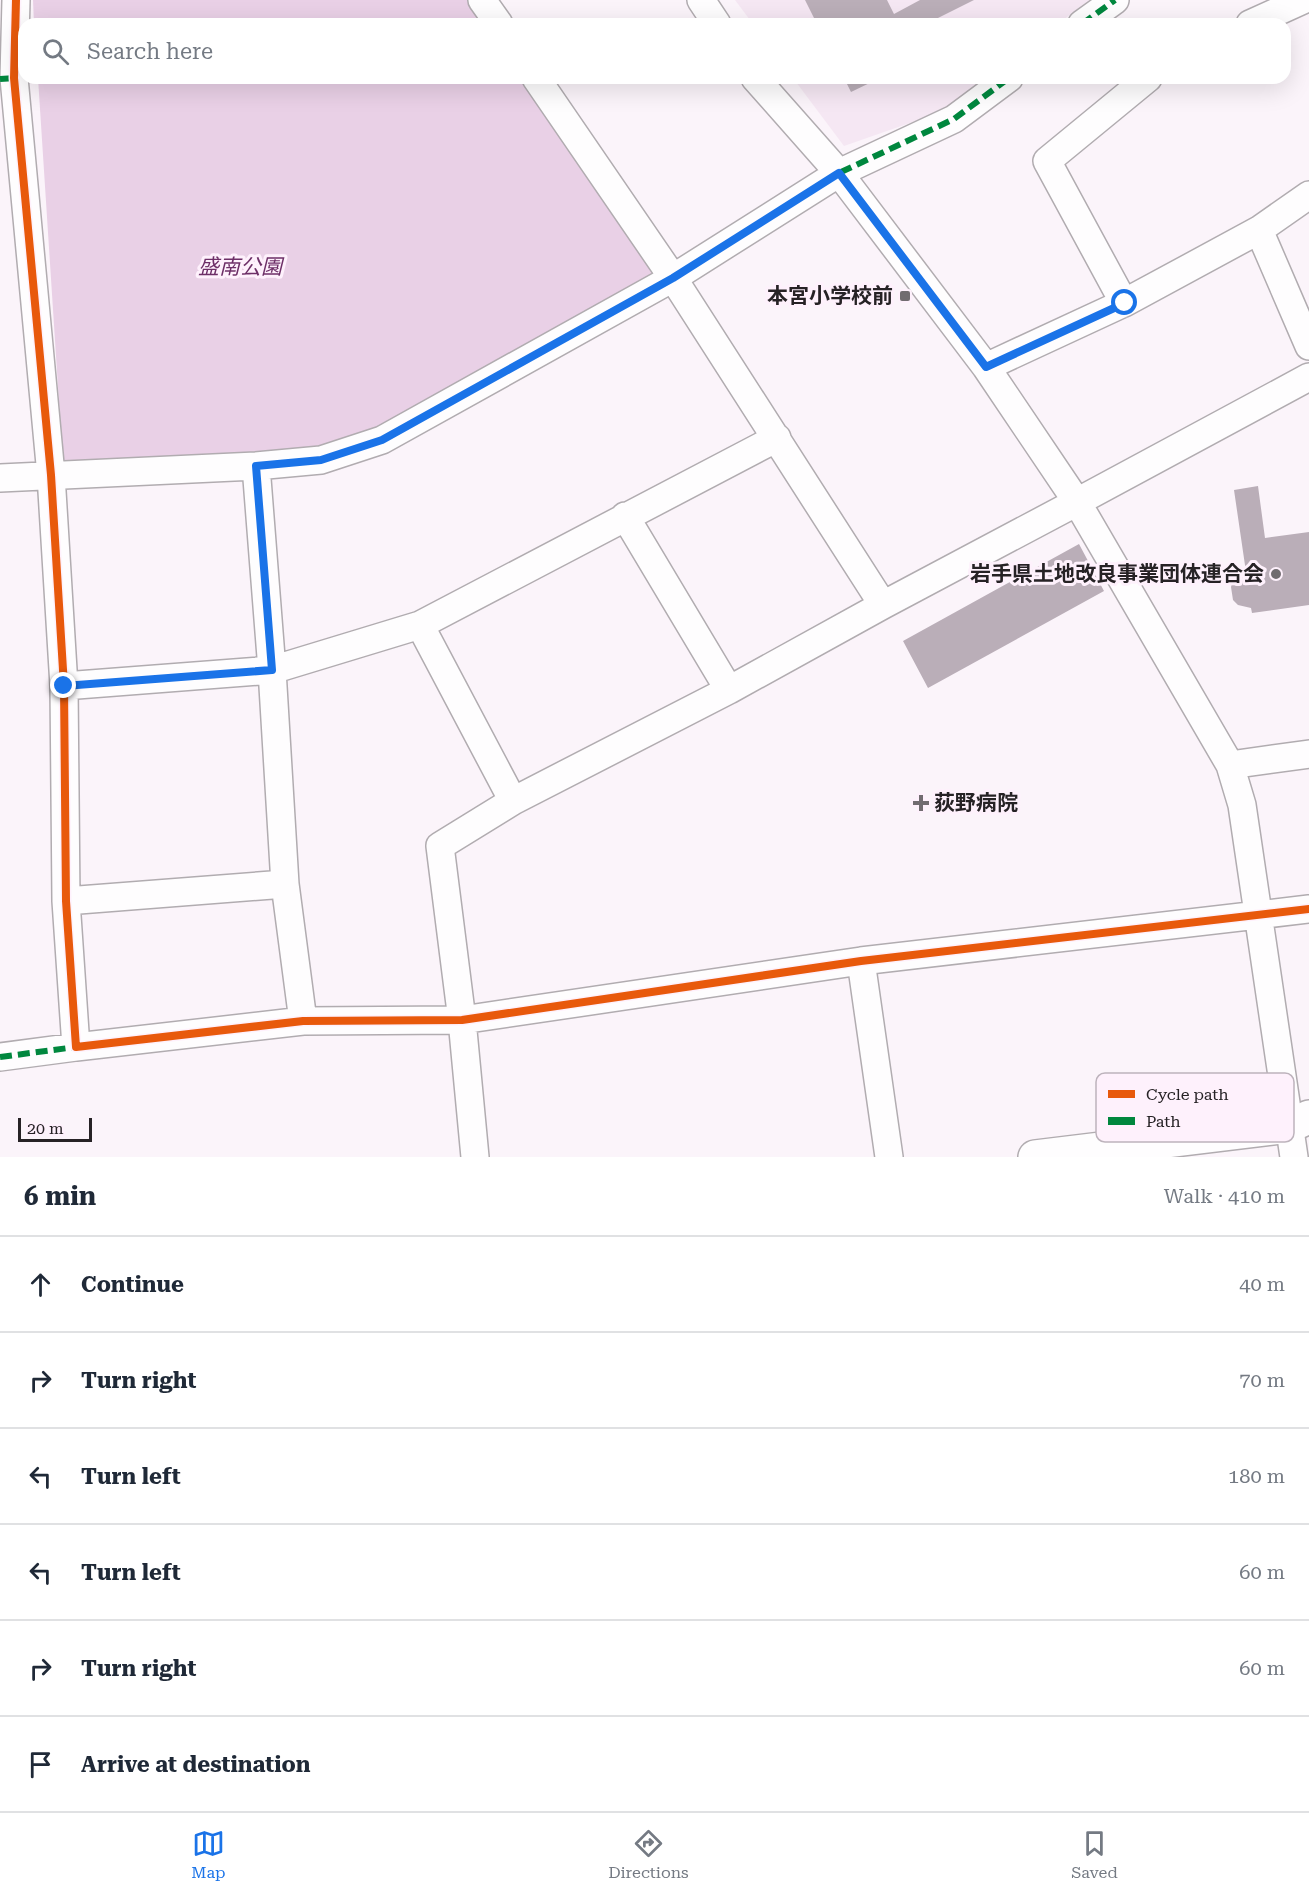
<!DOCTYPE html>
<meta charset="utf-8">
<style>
body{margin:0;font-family:"Roboto Serif","Noto Sans JP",serif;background:#f6f6f7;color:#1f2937}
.scale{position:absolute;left:18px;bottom:15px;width:74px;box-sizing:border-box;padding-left:6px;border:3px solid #262225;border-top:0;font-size:16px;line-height:21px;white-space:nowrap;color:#262225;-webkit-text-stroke:4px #fef1fc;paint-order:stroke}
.stop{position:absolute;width:18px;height:18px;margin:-14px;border:4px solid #1a73e8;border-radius:50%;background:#fff}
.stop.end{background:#1a73e8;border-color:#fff;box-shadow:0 2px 6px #0008}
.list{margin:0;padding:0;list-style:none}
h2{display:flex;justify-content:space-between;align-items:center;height:78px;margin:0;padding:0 24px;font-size:26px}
h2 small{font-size:20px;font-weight:400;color:#747a83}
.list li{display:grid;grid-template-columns:39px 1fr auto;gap:18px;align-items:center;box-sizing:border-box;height:96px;padding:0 24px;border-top:2px solid #e0e1e3}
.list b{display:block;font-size:22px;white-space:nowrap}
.list em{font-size:20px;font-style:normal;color:#747a83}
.icon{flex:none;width:33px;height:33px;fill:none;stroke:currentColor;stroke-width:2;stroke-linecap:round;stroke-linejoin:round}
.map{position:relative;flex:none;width:1309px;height:1157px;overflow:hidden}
.search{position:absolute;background:#fff;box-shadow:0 6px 24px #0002;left:18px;right:18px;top:18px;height:66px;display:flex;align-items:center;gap:15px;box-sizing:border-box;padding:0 21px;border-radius:18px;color:#747a83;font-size:22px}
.sheet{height:654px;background:#fff}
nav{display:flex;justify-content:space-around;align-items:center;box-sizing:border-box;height:84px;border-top:2px solid #e0e1e3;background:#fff;font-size:16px;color:#747a83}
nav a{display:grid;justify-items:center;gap:3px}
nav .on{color:#1a73e8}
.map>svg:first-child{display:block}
</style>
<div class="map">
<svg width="1309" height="1157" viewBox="0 0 1309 1157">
<rect width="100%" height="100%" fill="#fbf4fa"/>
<!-- built -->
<path fill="#f5e7f3" d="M735,0H1089L1058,24H753Z
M793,78H988L947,110L844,146Z"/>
<!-- green -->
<path fill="#e9d0e6" d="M33,0H473L489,24H34Z
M38,78H525L659,281L378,433L317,453L63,464Z"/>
<!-- building -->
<path fill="#baaeb8" d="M805,0H887L894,14L920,0H974L926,24H817Z
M844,78H880L851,92Z
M1258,486L1265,538L1309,532V605L1252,613L1251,608L1238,605L1233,600L1231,587L1233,580L1246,572L1234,490Z
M1079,544L1104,591L928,688L903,641Z"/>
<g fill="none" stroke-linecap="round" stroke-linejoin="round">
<!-- minor casing -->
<g stroke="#b1acb0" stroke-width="30">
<path id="minor" d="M16,0L14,78L51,475L64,686L66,901L76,1047L303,1021L462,1020L861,961L1309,909
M482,0L499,24
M701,0L717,24
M1082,24L1115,0
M1250,24L1303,0
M536,78L673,278L883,605
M755,78L839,173L986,367L1077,502L1309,377
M1259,230L1309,346
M1124,303L1047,161L1148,78
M986,367L1124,303L1259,230L1309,195
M256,466L272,670L285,884L303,1021
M0,478L256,466L321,460L382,440L673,278L839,173L954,119L1009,78
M625,516L729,690
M420,625L513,801
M64,686L272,670L420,625L777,438
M1230,765L1309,754
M66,901L285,884
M861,961L889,1157
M0,1057L76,1047
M475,1157L462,1020L440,846L513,801L729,690L883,605L1077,502L1230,765L1242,805L1294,1157"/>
</g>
<!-- major casing -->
<g stroke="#b1acb0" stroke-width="36">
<path id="major" d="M1035,1157L1289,1126L1309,1117"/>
</g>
<!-- minor -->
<use href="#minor" stroke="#fefdfe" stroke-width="27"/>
<!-- major -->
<use href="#major" stroke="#fefdfe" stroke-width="33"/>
<!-- quiet -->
<path stroke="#00873e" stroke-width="6" stroke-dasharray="12 6" stroke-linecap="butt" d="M1082,24L1115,0
M0,79L14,78
M673,278L839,173L954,119L1009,78
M0,1057L76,1047"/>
<!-- cycleway casing -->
<g stroke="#fef1fc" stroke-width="11">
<path id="cycleway" d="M16,0L14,78L51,475L64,686L66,901L76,1047L303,1021L462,1020L861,961L1309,909"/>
</g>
<!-- cycleway -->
<use href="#cycleway" stroke="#e8590c" stroke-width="8"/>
</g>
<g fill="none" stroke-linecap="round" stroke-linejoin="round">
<!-- route -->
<path stroke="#1a73e8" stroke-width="8" d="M64,686L272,670L256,466L321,460L382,440L673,278L839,173L986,367L1125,303"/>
</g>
<!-- markers -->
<g fill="#716c70" stroke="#fef1fc" stroke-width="2">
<rect x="899" y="290" width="12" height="12" rx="3"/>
<circle cx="1276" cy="574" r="6"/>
<path d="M918 794h6v6h6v6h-6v6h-6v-6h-6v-6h6z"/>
</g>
<g text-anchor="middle" stroke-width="6" stroke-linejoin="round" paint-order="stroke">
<!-- park labels -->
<g font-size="21" font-style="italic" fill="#6d2f67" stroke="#fef1fc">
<text x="240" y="274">盛南公園</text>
</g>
<!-- poi labels -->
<g font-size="21" font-weight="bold" fill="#262225" stroke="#fef1fc" text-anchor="end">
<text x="893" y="303">本宮小学校前</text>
<text x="1264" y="581">岩手県土地改良事業団体連合会</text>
<text x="934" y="810" text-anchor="start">荻野病院</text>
</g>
</g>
<!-- legend -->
<rect x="1096" y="1073" width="198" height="69" rx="9" fill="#fef1fc" stroke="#bdb3bc" stroke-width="1.5"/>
<rect x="1108" y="1090" width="27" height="8" fill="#e8590c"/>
<rect x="1108" y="1117" width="27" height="8" fill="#00873e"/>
<g font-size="16" fill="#262225">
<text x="1146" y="1100">Cycle path</text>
<text x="1146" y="1127">Path</text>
</g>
</svg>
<div class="scale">20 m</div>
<div class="stop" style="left:1125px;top:303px"></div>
<div class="stop end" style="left:64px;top:686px"></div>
<div class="search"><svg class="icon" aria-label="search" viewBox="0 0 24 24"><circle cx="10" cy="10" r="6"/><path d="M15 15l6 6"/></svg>Search here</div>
</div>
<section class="sheet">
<h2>6 min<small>Walk · 410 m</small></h2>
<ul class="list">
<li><svg class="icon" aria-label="ahead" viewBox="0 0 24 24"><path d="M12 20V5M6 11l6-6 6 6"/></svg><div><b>Continue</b></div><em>40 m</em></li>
<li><svg class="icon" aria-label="right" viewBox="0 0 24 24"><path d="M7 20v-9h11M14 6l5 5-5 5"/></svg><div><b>Turn right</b></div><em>70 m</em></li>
<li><svg class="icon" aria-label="left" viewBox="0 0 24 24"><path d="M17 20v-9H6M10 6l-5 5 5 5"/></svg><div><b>Turn left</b></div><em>180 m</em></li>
<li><svg class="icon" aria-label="left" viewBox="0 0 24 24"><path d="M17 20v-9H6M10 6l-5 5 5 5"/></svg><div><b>Turn left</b></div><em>60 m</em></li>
<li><svg class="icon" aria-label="right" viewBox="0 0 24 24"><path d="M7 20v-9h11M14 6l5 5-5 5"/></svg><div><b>Turn right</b></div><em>60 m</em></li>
<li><svg class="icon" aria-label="arrive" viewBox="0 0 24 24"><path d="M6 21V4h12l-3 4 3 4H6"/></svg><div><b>Arrive at destination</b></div></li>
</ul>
</section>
<nav>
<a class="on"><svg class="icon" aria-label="map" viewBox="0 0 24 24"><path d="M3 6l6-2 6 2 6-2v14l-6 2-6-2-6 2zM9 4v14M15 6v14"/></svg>Map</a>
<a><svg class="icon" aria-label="directions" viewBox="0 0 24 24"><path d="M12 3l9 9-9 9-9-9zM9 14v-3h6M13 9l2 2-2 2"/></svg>Directions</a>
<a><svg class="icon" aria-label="saved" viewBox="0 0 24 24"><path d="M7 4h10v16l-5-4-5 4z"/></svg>Saved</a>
</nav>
